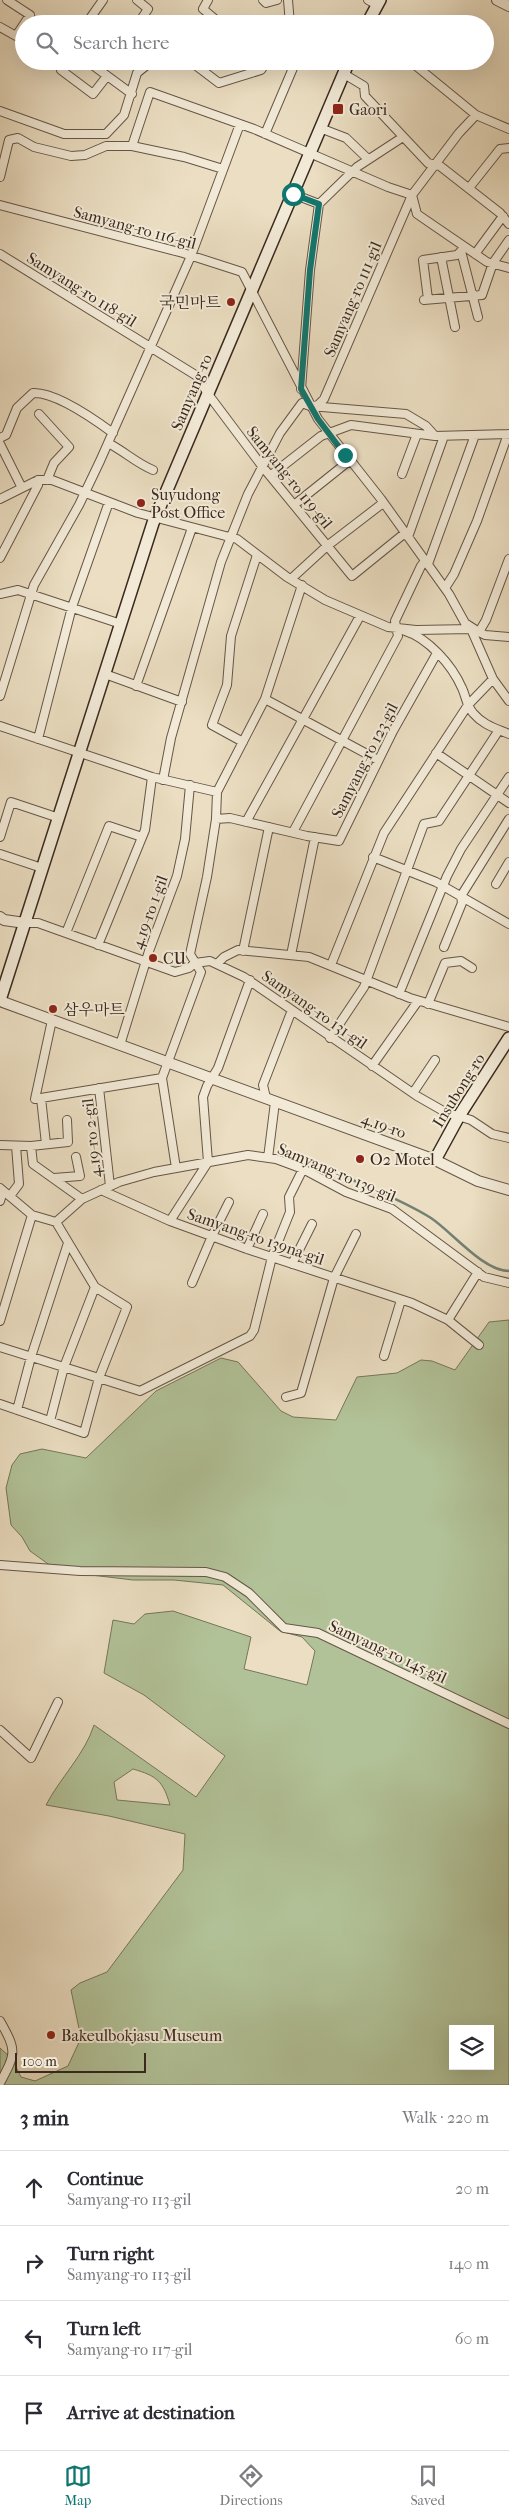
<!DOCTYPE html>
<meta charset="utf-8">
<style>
body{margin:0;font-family:"IM FELL French Canon","Noto Serif KR",serif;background:#f7f7f7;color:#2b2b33}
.controls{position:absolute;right:15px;bottom:15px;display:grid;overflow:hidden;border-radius:0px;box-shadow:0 5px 20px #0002}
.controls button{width:45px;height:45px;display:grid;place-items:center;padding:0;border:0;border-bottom:1px solid #e1e1e2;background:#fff;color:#2b2b33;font:25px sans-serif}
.scale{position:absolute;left:15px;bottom:12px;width:131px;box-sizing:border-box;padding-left:5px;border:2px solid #3a291f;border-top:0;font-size:14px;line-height:18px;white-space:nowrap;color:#3a291f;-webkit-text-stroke:4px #f2ead7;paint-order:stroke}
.stop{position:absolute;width:15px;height:15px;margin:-11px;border:4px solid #0f766e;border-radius:50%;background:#fff}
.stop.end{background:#0f766e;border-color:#fff;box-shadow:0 1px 5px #0008}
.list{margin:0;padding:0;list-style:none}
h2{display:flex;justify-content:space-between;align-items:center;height:65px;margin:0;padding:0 20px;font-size:21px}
h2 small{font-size:16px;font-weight:400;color:#7c7c81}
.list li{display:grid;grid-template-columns:32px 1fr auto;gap:15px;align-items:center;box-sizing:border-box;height:75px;padding:0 20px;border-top:1px solid #e1e1e2}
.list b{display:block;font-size:19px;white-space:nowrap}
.list p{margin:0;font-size:16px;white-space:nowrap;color:#7c7c81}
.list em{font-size:16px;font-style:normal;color:#7c7c81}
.icon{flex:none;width:28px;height:28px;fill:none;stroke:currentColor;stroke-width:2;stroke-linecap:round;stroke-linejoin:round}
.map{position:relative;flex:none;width:509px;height:2085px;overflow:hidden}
.search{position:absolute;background:#fff;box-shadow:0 5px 20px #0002;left:15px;right:15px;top:15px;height:55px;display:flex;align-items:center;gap:12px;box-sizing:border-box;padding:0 18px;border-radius:28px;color:#7c7c81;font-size:19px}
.sheet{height:365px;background:#fff}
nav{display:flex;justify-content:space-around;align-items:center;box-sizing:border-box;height:70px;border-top:1px solid #e1e1e2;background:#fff;font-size:14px;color:#7c7c81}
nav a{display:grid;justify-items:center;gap:2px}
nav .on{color:#0f766e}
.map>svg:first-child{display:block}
</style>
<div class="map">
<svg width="509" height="2085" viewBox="0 0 509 2085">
<rect width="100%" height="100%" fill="#ebdec2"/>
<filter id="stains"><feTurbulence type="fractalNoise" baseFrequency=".004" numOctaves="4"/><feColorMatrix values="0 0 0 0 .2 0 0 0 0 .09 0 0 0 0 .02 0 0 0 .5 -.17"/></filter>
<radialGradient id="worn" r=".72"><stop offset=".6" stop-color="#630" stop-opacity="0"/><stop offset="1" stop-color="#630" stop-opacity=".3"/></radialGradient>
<!-- green -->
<path fill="#b2c298" stroke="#76765c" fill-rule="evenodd" d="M509,1320V2085H0V2048L12,2059L21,2077L35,2081L68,2066L81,2038L71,1990L80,1983L107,1972L183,1870L185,1834L109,1816L46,1805C60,1778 85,1754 94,1725L196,1797L225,1756L144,1695L104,1673L113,1620L134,1624L145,1614L173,1611L251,1637L244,1669L307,1685L315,1651L302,1637L280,1631L223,1585L174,1580H133L58,1571L30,1551L22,1537L11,1525L6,1488L12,1465L20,1454L42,1449L86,1458L156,1391L221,1358L238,1362L281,1411L293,1417L336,1420L357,1377L397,1373L421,1360L432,1361L455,1370L489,1322ZM133,1769C157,1776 163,1781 170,1805L117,1800L114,1782ZM453,2029H490V2066H453Z"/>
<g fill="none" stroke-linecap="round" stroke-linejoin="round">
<!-- stream -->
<path stroke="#738175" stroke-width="2.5" d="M330,1170C364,1186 399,1198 431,1218C452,1232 483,1271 509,1271"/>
<!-- minor casing -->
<g stroke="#665648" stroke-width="10">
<path id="minor" d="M137,0L148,9L138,24
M208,0L203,9L221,24
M263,0L266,3L277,0
M288,0L290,24
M368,0L377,5
M99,24L91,17L103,0
M0,27L16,36L30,15L7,0
M66,61L61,70L93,94L107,76
M87,61L132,94
M190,61L219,83L261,70L267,61
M410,61L476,115L509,129
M344,74L364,86L365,96L428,163L440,166L500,213L509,224
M0,111L64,134H106L124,115L137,73L152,61
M320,128L346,138L368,159
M265,134L296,61
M132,146L150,92L254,129L388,187L412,195
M0,177L9,140L18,138L34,147L71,156L85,155L106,146H132L184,157L223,169
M469,188L500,149L509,148
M293,194L319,204L310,270L301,389
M412,195L417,214L487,262L509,268
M319,204L357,167L403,137
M0,205L183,253L242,272L318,419L381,499L449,594L465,623L479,632L486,620L509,559
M461,251L478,317
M0,254L197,376L208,394L262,466L352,576L405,533
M475,254L503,216
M441,257L455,327
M428,299L423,260L457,255L465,247
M424,300L482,295L493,263L509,240
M314,406L318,405L324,399L412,195L459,133L476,115
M39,414L69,447L54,463L47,480
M0,438L6,435L17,408L33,393C55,392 94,419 113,433
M108,443C124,451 136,463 153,470
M0,444L22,488
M402,474L417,434
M270,476L321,436L351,425L435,436
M0,499L38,480H52L138,513L237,539L287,577L325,600L388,627L416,630L471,629
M294,505L349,461
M408,537L444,436
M0,558L38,485V480
M428,564L475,435
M291,579L327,546L383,503
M445,588L454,574L477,521L508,434
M0,594L18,590L121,624
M471,629L493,679L509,701
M405,631C428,638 452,665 462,688C466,696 466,705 473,713C483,725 495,728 509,734
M479,632L485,635L509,637
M105,674L182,702
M136,686L192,528
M0,696L34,585L79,505L100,461L191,256L240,124
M265,699L378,760
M0,726L152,777L217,792
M38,739L72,607L109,502
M243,742L212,725L227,685L231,636L257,555
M436,753L509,803
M163,780L171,738L221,562L248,494L280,433L302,403L310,406L406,414L426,426L435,436L509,434
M216,819L230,818L307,836L339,841L393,731L437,653
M246,822L360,616
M293,832L398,636L395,621L421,566L425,561
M0,837L11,802L59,818
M0,854L42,868
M373,857L436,882L509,924
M496,884L509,862
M25,923H38L175,972L189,968L195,963L210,961L244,977L417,1096L445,1112L471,1120L492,1134L509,1138
M66,933L109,826L142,837
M98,945L145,830L152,777
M444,947L462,903L461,896L509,819
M243,951L269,827
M291,955L315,837
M217,964L224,957L238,950L309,957L410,998L509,1027
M331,965L384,833L468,705L493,679
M399,994L447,876L461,849L509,777
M428,1004L445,963L461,961L472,968
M52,1020L35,1099L162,1078L201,972L190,954L207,877L216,819L217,792L265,699L302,585
M330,1038L364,987L424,824L439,821L499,730
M120,1045L149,951L177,876L185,839L190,785
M372,1066L418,1001
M162,1078L176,1168
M99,1088L110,1186
M413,1093L435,1060
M41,1098L46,1144
M266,1098L263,1085L292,1010
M0,1145L31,1146L68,1142L67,1120
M31,1146L33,1164L82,1199
M268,1158L275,1102
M54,1178L80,1176L76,1157
M0,1188L32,1215L56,1222L82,1199L119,1182L154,1172L248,1155L276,1159L303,1169L346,1192L392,1209L484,1277L509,1283
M101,1190L170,1221L247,1249L412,1303L448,1320L479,1345
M10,1196L19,1184L16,1146
M0,1201L3,1191
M170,1221L208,1162L203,1097L207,1086L218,1068L250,980
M247,1249L263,1214
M292,1264L312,1224
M192,1283L212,1236L229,1202
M448,1320L478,1272
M0,1321L32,1215
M0,1347L140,1391L250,1336L254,1330L272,1257L290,1212L289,1197L303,1169
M384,1356L401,1300
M286,1397L301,1393L334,1278L356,1234
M0,1404L84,1433L99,1378L127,1307L95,1287L56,1222
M17,1410L31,1357L68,1243
M50,1421L64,1367L95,1287
M0,1565L80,1571L206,1572L225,1577L249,1593L284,1628L318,1633L509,1724
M0,1730L31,1758L58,1702
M0,2021C17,2051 16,2053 0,2083"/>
</g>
<!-- tertiary casing -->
<g stroke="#665648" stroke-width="12">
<path id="tertiary" d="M497,0L509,6
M0,917L4,920L25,923
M0,1001L435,1160L478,1181L509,1190"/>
</g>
<!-- secondary casing -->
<g stroke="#3a291f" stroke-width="14">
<path id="secondary" d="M367,24L380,0
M0,1000L153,523L349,61
M435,1160L459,1116L509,1038"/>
</g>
<!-- minor -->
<use href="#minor" stroke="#f2ead7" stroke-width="8"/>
<!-- tertiary -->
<use href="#tertiary" stroke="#f2ead7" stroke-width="10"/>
<!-- secondary -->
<use href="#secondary" stroke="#f2ead7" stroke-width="11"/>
</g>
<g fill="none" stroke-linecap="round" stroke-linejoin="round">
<!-- route -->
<path stroke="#0f766e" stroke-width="6" d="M293,194L319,204L310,270L301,389L318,419L345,455"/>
</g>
<!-- markers -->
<g fill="#8f2418" stroke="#f2ead7" stroke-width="2">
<rect x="332" y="103" width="12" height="12" rx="2.5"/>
<circle cx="231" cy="302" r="5"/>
<circle cx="141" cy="503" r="5"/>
<circle cx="153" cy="958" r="5"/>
<circle cx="53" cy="1009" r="5"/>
<circle cx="360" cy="1159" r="5"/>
<circle cx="51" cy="2035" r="5"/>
</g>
<g text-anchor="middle" stroke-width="4" stroke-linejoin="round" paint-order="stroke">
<!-- poi labels -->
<g font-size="16" fill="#3a291f" stroke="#f2ead7" text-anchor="start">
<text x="349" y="115">Gaori</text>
<text x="221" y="308" text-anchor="end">국민마트</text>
<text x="151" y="500">Suyudong<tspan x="151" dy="18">Post Office</tspan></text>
<text x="163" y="964">CU</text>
<text x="63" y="1015">삼우마트</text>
<text x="370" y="1165">O2 Motel</text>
<text x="61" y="2041">Bakeulbokjasu Museum</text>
</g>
<!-- street labels -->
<g font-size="16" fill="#3a291f" stroke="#f2ead7">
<text transform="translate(135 227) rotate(15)" y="6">Samyang-ro 116-gil</text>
<text transform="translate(82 289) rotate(32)" y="6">Samyang-ro 118-gil</text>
<text transform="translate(352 299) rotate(-67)" y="6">Samyang-ro 111-gil</text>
<text transform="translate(191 392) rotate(-67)" y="6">Samyang-ro</text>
<text transform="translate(290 477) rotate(51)" y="6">Samyang-ro 119-gil</text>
<text transform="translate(364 760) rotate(-63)" y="6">Samyang-ro 123-gil</text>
<text transform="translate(149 912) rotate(-70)" y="6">4.19-ro 1-gil</text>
<text transform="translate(315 1009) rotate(35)" y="6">Samyang-ro 131-gil</text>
<text transform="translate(458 1090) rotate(-58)" y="6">Insubong-ro</text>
<text transform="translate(384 1125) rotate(20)" y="6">4.19-ro</text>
<text transform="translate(91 1138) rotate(-96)" y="6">4.19-ro 2-gil</text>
<text transform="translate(337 1172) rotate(23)" y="6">Samyang-ro 139-gil</text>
<text transform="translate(256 1236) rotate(19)" y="6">Samyang-ro 139na-gil</text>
<text transform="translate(388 1651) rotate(25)" y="6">Samyang-ro 145-gil</text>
</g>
</g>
<rect width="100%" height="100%" filter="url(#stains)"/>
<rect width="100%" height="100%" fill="url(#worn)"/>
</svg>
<div class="controls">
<button><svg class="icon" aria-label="layers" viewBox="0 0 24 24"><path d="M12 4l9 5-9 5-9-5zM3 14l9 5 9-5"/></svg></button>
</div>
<div class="scale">100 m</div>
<div class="stop" style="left:293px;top:194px"></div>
<div class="stop end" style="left:345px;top:455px"></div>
<div class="search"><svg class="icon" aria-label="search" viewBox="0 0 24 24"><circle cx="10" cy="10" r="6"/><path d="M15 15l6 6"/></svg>Search here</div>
</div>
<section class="sheet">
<h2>3 min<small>Walk · 220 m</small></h2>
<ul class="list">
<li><svg class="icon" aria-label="ahead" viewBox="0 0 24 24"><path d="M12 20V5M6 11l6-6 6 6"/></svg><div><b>Continue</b><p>Samyang-ro 113-gil</p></div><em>20 m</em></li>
<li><svg class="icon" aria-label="right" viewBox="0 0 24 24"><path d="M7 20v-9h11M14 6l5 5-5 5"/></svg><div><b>Turn right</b><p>Samyang-ro 113-gil</p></div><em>140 m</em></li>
<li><svg class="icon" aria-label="left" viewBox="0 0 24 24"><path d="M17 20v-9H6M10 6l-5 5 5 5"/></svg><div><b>Turn left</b><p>Samyang-ro 117-gil</p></div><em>60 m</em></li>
<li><svg class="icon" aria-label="arrive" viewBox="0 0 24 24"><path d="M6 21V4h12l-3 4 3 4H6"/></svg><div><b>Arrive at destination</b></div></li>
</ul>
</section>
<nav>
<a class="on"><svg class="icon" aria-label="map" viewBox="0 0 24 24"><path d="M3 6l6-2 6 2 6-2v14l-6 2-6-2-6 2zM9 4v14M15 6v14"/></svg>Map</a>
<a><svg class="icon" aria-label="directions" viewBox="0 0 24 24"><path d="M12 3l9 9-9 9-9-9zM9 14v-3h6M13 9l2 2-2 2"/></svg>Directions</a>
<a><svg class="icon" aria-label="saved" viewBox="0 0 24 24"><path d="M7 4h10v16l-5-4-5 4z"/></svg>Saved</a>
</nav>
